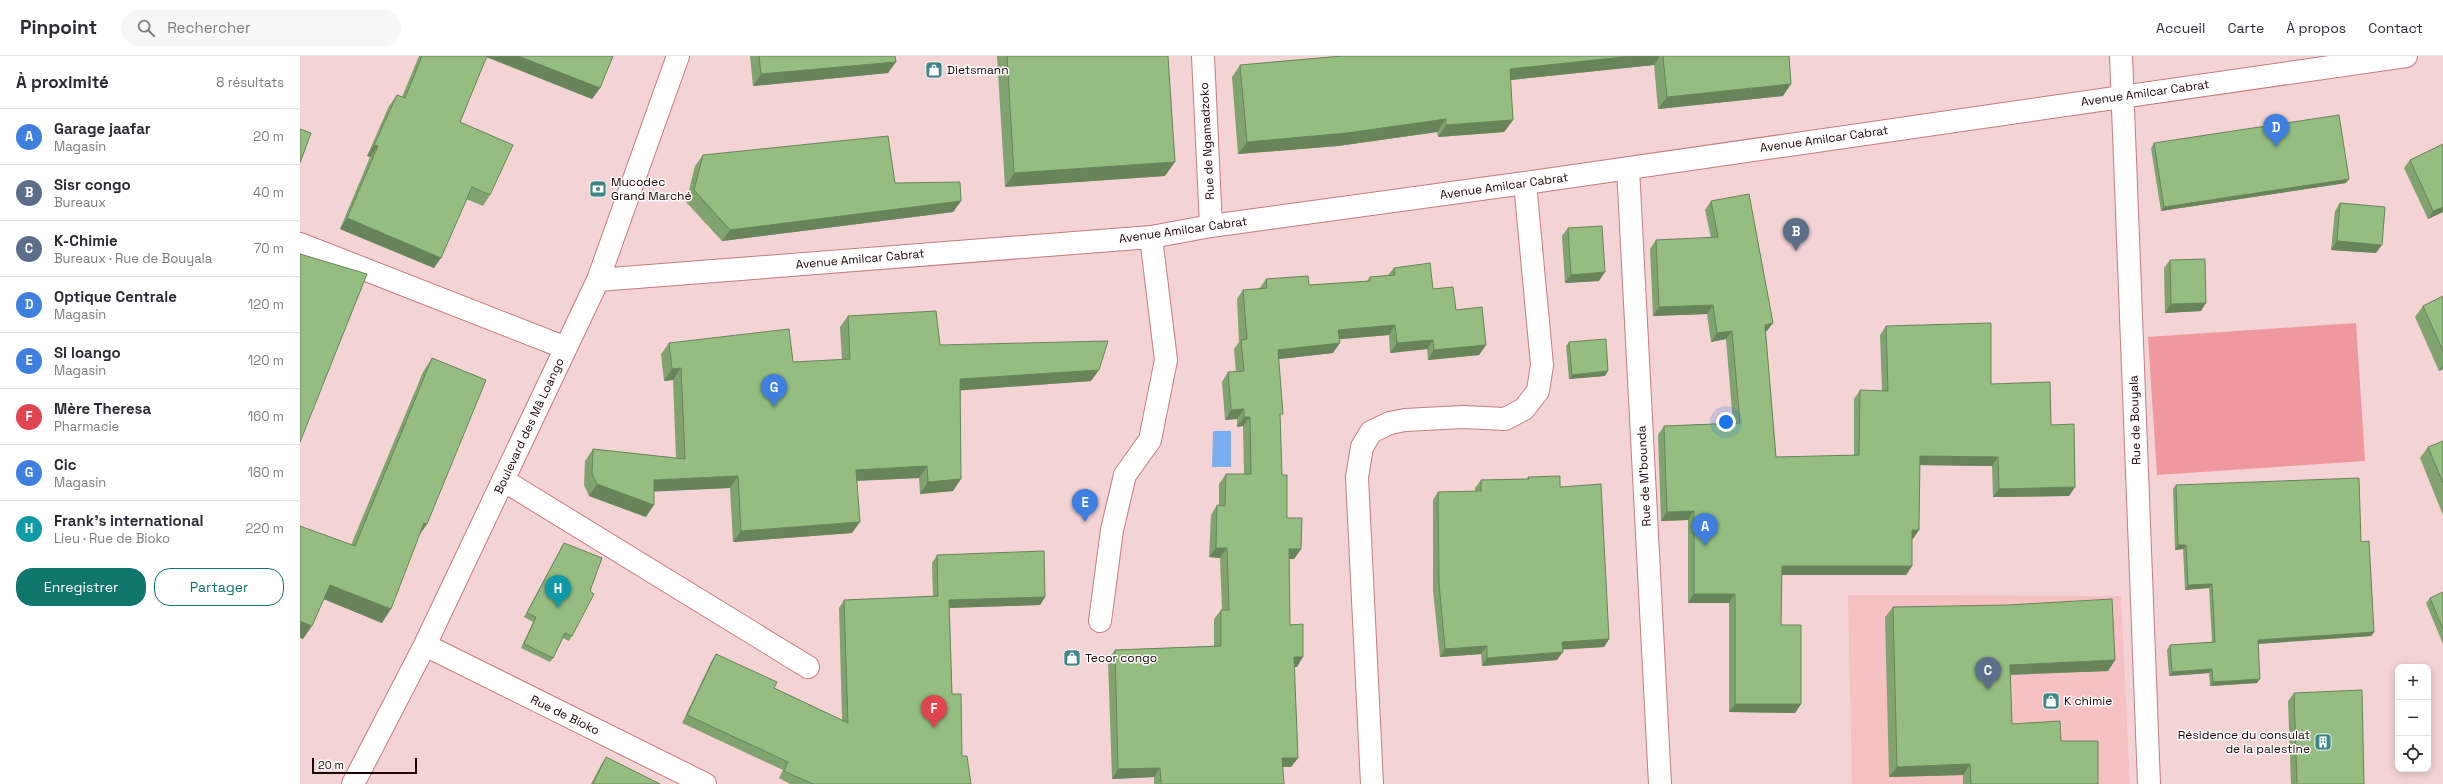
<!DOCTYPE html>
<html lang="fr">
<meta charset="utf-8">
<style>
body{margin:0;font-family:"Space Grotesk",sans-serif;background:#f7f7f7;color:#2b2b33}
.controls{position:absolute;right:12px;bottom:12px;display:grid;overflow:hidden;border-radius:8px;box-shadow:0 2px 10px #0003}
.controls button{width:36px;height:36px;display:grid;place-items:center;padding:0;border:0;border-bottom:1px solid #e1e1e2;background:#fff;color:#2b2b33;font:20px sans-serif}
.scale{position:absolute;left:12px;bottom:10px;width:105px;box-sizing:border-box;padding-left:4px;border:2px solid #1b0305;border-top:0;font-size:11px;line-height:14px;white-space:nowrap;color:#1b0305;-webkit-text-stroke:3px #fdfdfd;paint-order:stroke}
.you{position:absolute;left:1426px;top:366px;width:14px;height:14px;margin:-10px;border:3px solid #fff;border-radius:50%;background:#1a73e8;box-shadow:0 0 0 6px #1a73e833}
.badge{display:grid;place-items:center;width:26px;height:26px;border-radius:50%;background:#0f766e;color:#fff;font-size:13px;font-weight:700}
.pin{position:absolute;translate:-50% -33px;filter:drop-shadow(0 1px 2px #0008)}
.pin::after{content:'';position:absolute;top:21px;width:14px;height:12px;background:inherit;clip-path:polygon(0 0,100% 0,50% 100%)}
.list{margin:0;padding:0;list-style:none}
h2{display:flex;justify-content:space-between;align-items:center;height:52px;margin:0;padding:0 16px;font-size:17px}
h2 small{font-size:13px;font-weight:400;color:#7c7c81}
.list li{display:grid;grid-template-columns:26px 1fr auto;gap:12px;align-items:center;box-sizing:border-box;height:56px;padding:0 16px;border-top:1px solid #e1e1e2}
.list b{display:block;font-size:15px;white-space:nowrap}
.list p{margin:0;font-size:13px;white-space:nowrap;color:#7c7c81}
.list em{font-size:13px;font-style:normal;color:#7c7c81}
.actions{display:flex;gap:8px;padding:12px 16px}
.actions a{flex:1;padding:9px 0;border:1px solid #0f766e;border-radius:16px;text-align:center;font-size:14px;color:#0f766e}
.actions .main{background:#0f766e;color:#fff}
.icon{flex:none;width:22px;height:22px;fill:none;stroke:currentColor;stroke-width:2;stroke-linecap:round;stroke-linejoin:round}
.map{position:relative;flex:none;width:2143px;height:728px;overflow:hidden}
header{display:flex;align-items:center;gap:24px;box-sizing:border-box;height:56px;padding:0 20px;background:#fff;border-bottom:1px solid #e1e1e2}
header strong{font-size:19px}
nav{display:flex;gap:22px;margin-inline-start:auto;font-size:14px}
.search{width:280px;height:36px;background:#f7f7f7;display:flex;align-items:center;gap:10px;box-sizing:border-box;padding:0 14px;border-radius:22px;color:#7c7c81;font-size:15px}
main{display:flex}
aside{flex:1;background:#fff}
.map>svg:first-child{display:block}
</style>
<header>
<strong>Pinpoint</strong>
<div class="search"><svg class="icon" aria-label="search" viewBox="0 0 24 24"><circle cx="10" cy="10" r="6"/><path d="M15 15l6 6"/></svg>Rechercher</div>
<nav><a>Accueil</a><a>Carte</a><a>À propos</a><a>Contact</a></nav>
</header>
<main>
<aside>
<h2>À proximité<small>8 résultats</small></h2>
<ul class="list">
<li><span class="badge" style="background:#3f7fe0">A</span><div><b>Garage jaafar</b><p>Magasin</p></div><em>20 m</em></li>
<li><span class="badge" style="background:#5c6f8a">B</span><div><b>Sisr congo</b><p>Bureaux</p></div><em>40 m</em></li>
<li><span class="badge" style="background:#5c6f8a">C</span><div><b>K-Chimie</b><p>Bureaux · Rue de Bouyala</p></div><em>70 m</em></li>
<li><span class="badge" style="background:#3f7fe0">D</span><div><b>Optique Centrale</b><p>Magasin</p></div><em>120 m</em></li>
<li><span class="badge" style="background:#3f7fe0">E</span><div><b>Sl loango</b><p>Magasin</p></div><em>120 m</em></li>
<li><span class="badge" style="background:#e0444e">F</span><div><b>Mère Theresa</b><p>Pharmacie</p></div><em>160 m</em></li>
<li><span class="badge" style="background:#3f7fe0">G</span><div><b>Cic</b><p>Magasin</p></div><em>180 m</em></li>
<li><span class="badge" style="background:#0f9aa8">H</span><div><b>Frank's international</b><p>Lieu · Rue de Bioko</p></div><em>220 m</em></li>
</ul>
<div class="actions"><a class="main">Enregistrer</a><a>Partager</a></div>
</aside>
<div class="map">
<svg width="2143" height="728" viewBox="0 0 2143 728">
<rect width="100%" height="100%" fill="#f4d3d4"/>
<!-- built -->
<path fill="#f6c1c3" d="M1548,539L1821,540L1830,728H1552Z"/>
<!-- green -->
<path fill="#ef989e" d="M2056,267L2065,405L1857,419L1848,281Z"/>
<!-- water -->
<path fill="#7baef1" d="M913,375H931V411H912Z"/>
<g fill="none" stroke-linecap="round" stroke-linejoin="round">
<!-- minor casing -->
<g stroke="#c57b80" stroke-width="24">
<path id="minor" d="M903,0L911,170
M1821,0L1849,728
M1328,112L1360,728
M0,188L266,292
M298,224L851,181L911,170L1225,127L2106,0
M203,424L508,611
M800,565L812,474L825,419L850,384L866,304L851,181
M125,589L405,728
M53,728L125,589L298,224L378,0
M1072,728L1057,421L1062,391L1071,376L1090,367L1105,364L1163,361L1205,363L1224,353L1238,335L1242,309L1225,127"/>
</g>
<!-- minor -->
<use href="#minor" stroke="#fff" stroke-width="22"/>
</g>
<!-- wall -->
<path fill="#80a36f" d="M119,0H313L300,32L292,43L186,1L160,66L190,139L183,150L166,143L134,212L40,173L70,101L67,100L89,50L97,39L102,41Z
M450,0H595L588,17L453,30Z
M697,0H868L865,120L705,131Z
M1042,0H1489L1483,40L1358,53L1354,9L1210,24L1213,64L1204,76L1138,81L1137,76L1038,90L938,98L932,21L940,9Z
M1854,87L2046,127L1861,155L1851,92Z
M2143,88V156L2128,163L2104,112L2110,104Z
M403,99L595,127L661,145L653,156L422,185L386,146L395,110Z
M1411,145L1467,275L1465,276L1476,401L1554,400V343L1560,334L1582,335L1580,279L1586,270L1691,328L1751,369L1775,431L1769,440L1693,441L1692,410L1620,409L1613,483H1612V510L1606,519H1482L1481,569L1501,648L1495,657L1429,656V547H1388V464L1361,465L1358,379L1364,370L1433,367L1426,283L1411,286L1407,258L1353,260L1350,193L1356,184L1411,182L1405,154Z
M2040,147L2076,197L2031,194L2035,155Z
M1268,172L1299,225L1265,227L1262,180Z
M1870,204L1901,255L1865,257L1864,212Z
M1094,212L1133,233L1156,254L1186,289L1179,299L1128,304L1127,293L1090,297L1089,279L1039,283L1033,297L978,303L982,419L987,462L1001,493L994,503H989L990,569L997,611H994L998,702L991,711H983L984,728H854V721L812,723L808,604L815,594L914,590V563L921,554H922L920,502L909,501L911,459L917,449H919V428L926,418H944L943,370L937,371V363L925,364L922,326L928,316H936L934,293L939,286L937,243L943,234L959,233L966,223L1009,229L1067,225L1070,221L1088,219Z
M2143,240V313L2139,315L2115,261L2123,250Z
M548,260L640,289L791,325L661,334L653,435L620,438L619,422L557,425L552,477L433,486L430,432L354,435L346,461L289,440L284,429L285,405L293,393L376,402L373,324L364,325L361,298L369,287L493,306L542,304L540,271Z
M1269,286L1305,320L1269,323L1266,290Z
M132,302L127,468L119,479L82,567L24,543L3,583L51,489L123,316Z
M2143,385V459L2120,402L2128,391Z
M1228,421L1260,431L1309,583L1304,591L1263,593L1257,604L1182,610L1181,598L1140,601L1133,535V444L1138,436L1175,435V432L1181,424L1227,423Z
M1876,429L2061,486L2074,576L2071,580L1958,588L1957,627L1910,630L1909,617L1869,620L1867,594L1870,589L1912,586L1909,532L1885,534L1883,493L1875,494L1873,433Z
M264,487L272,580L269,585L263,582L253,602L250,606L221,592L233,566L224,561L261,492Z
M637,499L745,541L740,549L649,552L652,638L662,700L671,728H490L479,722L483,714L382,667L411,606L416,598L474,632L542,664L539,552L544,544L633,540L632,507Z
M2143,536V588L2126,547L2130,542Z
M1593,551L1815,604L1808,615L1710,619L1712,668L1761,685L1798,728H1663V719L1589,721L1585,561Z
M1994,637L2064,728H1991L1988,645Z
M306,701L360,728H291L301,709Z"/>
<!-- shaded-wall -->
<path fill="#68845a" d="M184,0H218L300,32L292,43Z
M1333,0H1360L1354,9L1201,25L1210,13Z
M596,6L588,17L453,30L461,18Z
M1491,28L1483,40L1358,53L1367,41Z
M1146,63L1137,76L1038,90L938,98L947,86Z
M1213,64L1204,76L1138,81L1146,69Z
M74,89L78,90L70,101L67,100Z
M875,106L865,120L705,131L714,117Z
M2049,123L2046,127L1861,155L1864,151Z
M661,145L653,156L422,185L430,174Z
M2143,151V156L2128,163L2133,155Z
M47,162L141,202L134,212L40,173Z
M2037,185L2082,189L2076,197L2031,194Z
M1305,216L1299,225L1265,227L1271,219Z
M1906,247L1901,255L1865,257L1871,248Z
M1413,249L1407,258L1353,260L1359,251Z
M1473,267L1467,275L1459,277L1465,269Z
M1095,269L1089,279L1031,284L1038,274Z
M1432,275L1426,283L1411,286L1417,277Z
M1133,284L1127,293L1090,297L1097,287Z
M1040,287L1033,297L971,304L978,294Z
M1186,289L1179,299L1128,304L1134,294Z
M2143,309V313L2139,315Z
M381,312L373,324L364,325L372,313Z
M799,314L791,325L652,335L660,323Z
M1308,315L1305,320L1269,323L1272,319Z
M944,353L937,363L925,364L931,354Z
M944,361H950L943,370L937,371Z
M1620,400L1698,401L1692,410L1614,409Z
M627,410L619,422L548,425L556,414Z
M438,420L430,432L346,436L354,424Z
M661,423L653,435L620,438L628,426Z
M297,428L354,449L346,461L289,440Z
M1775,431L1769,440L1693,441L1699,433Z
M1394,455L1388,464L1361,465L1367,456Z
M560,466L552,477L433,486L441,475Z
M124,467L127,468L118,481Z
M1612,474H1619L1613,483H1606Z
M1878,489H1886L1883,493L1875,494Z
M916,492H927L920,502L909,501Z
M989,493H1001L994,503H982Z
M1482,510H1612L1606,519H1476Z
M1912,528L1909,532L1885,534L1888,529Z
M30,529L91,553L82,567L21,542Z
M1394,538H1435L1429,547H1388Z
M745,541L740,549L643,552L649,544Z
M0,565L12,570L3,583L0,582Z
M2074,576L2071,580L1955,588L1958,584Z
M1309,583L1304,591L1257,594L1262,586Z
M1187,590L1181,598L1140,601L1145,593Z
M1263,596L1257,604L1182,610L1187,602Z
M994,601H1003L997,611H987Z
M1815,604L1808,615L1702,619L1710,609Z
M1912,613L1909,617L1869,620L1872,616Z
M1960,623L1957,627L1910,630L1913,626Z
M1435,648H1501L1495,657L1429,656Z
M982,702H998L991,711H975Z
M1670,708L1663,719L1589,721L1597,711Z
M860,712L854,721L812,723L818,713Z"/>
<!-- building -->
<path fill="#95bd81" stroke="#68845a" d="M122,0H187L160,66L213,89L190,139L172,131L141,202L47,162L78,90L74,89L97,39L105,42Z
M218,0H313L300,32Z
M459,0H595L596,6L461,18Z
M707,0H868L875,106L714,117Z
M1042,0H1333L1210,13L1213,64L1146,69V63L1047,77L947,86L940,9Z
M1363,0H1489L1491,28L1367,41Z
M2039,59L2049,123L1864,151L1854,87Z
M0,73L11,77L0,107Z
M588,80L595,127L660,126L661,145L430,174L394,134L403,99Z
M2143,88V151L2133,155L2110,104Z
M1449,138L1473,267L1465,269L1476,401L1559,399L1560,334L1588,335L1586,270L1691,267V328L1750,326L1751,369L1774,368L1775,431L1699,433L1698,401L1620,400L1619,474H1612V510H1482L1481,569H1501V648H1435V538H1394V455L1367,456L1364,370L1440,367L1432,275L1417,277L1413,249L1359,251L1356,184L1418,181L1411,145Z
M2040,147L2085,151L2082,189L2037,185Z
M1302,170L1305,216L1271,219L1268,172Z
M0,198L67,218L0,386Z
M1905,203L1906,247L1871,248L1870,204Z
M1130,207L1133,233L1153,231L1156,254L1182,251L1186,289L1134,294L1133,284L1097,287L1095,269L1038,274L1040,287L978,294L983,358H980L982,419H987V462H1002L1001,493H989L990,569L1003,568V601H994L998,702H982L984,728H861L860,712L818,713L815,594L921,590V554H929L927,492H916L917,449L925,450L926,418H951L950,361H944V353L931,354L928,316L944,315L941,284L947,283L943,234L967,232L966,223L1008,220L1009,229L1070,225V221L1095,219L1094,212Z
M2143,240V295L2123,250Z
M636,255L640,289L808,285L799,314L660,323L661,423L628,426L627,410L556,414L560,466L441,475L438,420L354,424V449L297,428L292,418L293,393L385,403L381,312L372,313L369,287L489,273L493,306L550,303L548,260Z
M1306,283L1308,315L1272,319L1269,286Z
M132,302L186,324L127,468L124,467L91,553L30,529L12,570L0,565V470L55,490Z
M2143,385V427L2128,391Z
M1260,420V431L1301,428L1309,583L1262,586L1263,596L1187,602V590L1145,593L1139,527L1138,436L1181,435V424L1229,423L1228,421Z
M2059,422L2061,486L2069,485L2074,576L1958,584L1960,623L1913,626L1912,613L1872,616L1870,589L1915,586L1912,528L1888,529L1886,489H1878L1876,429Z
M264,487L302,502L290,535L294,538L272,580L265,577L253,602L224,588L236,561L227,557Z
M744,495L745,541L649,544L652,638H661L662,700H667L671,728H513L484,715L488,706L387,659L416,598L477,626L474,632L548,667L544,544L638,540L637,499Z
M2143,536V573L2130,542Z
M1812,543L1815,604L1710,609L1712,668L1760,665L1761,685H1798V728H1671L1670,708L1597,711L1593,551L1708,549Z
M2062,634L2064,728H1997L1994,637Z
M306,701L360,728H293Z"/>
<!-- icons -->
<defs>
<g id="shop-square" transform="scale(0.9)"><rect x="-9" y="-9" width="18" height="18" rx="4" fill="#3d8586" stroke="#fdfdfd"/><path d="M-5-2.5h2.3a2.7 3.5 0 0 1 5.4 0H5L5.5 6h-11ZM-1.5-2.5h3a1.5 2.3 0 0 0-3 0Z" fill="#fff"/></g>
<g id="bank-square" transform="scale(0.9)"><rect x="-9" y="-9" width="18" height="18" rx="4" fill="#3d8586" stroke="#fdfdfd"/><path d="M-6-4H6V4H-6ZM0-2.3a2.3 2.3 0 1 0 0 4.6a2.3 2.3 0 1 0 0-4.6Z" fill="#fff"/></g>
<g id="building-square" transform="scale(0.9)"><rect x="-9" y="-9" width="18" height="18" rx="4" fill="#3d8586" stroke="#fdfdfd"/><path d="M-4-6H4V6H1V3H-1V6H-4ZM-2.5-4.3h1.7v1.8h-1.7ZM.8-4.3h1.7v1.8H.8ZM-2.5-1h1.7V.8h-1.7ZM.8-1h1.7V.8H.8Z" fill="#fff"/></g>
</defs>
<g fill-rule="evenodd">
<use href="#shop-square" x="634" y="14"/>
<use href="#bank-square" x="298" y="133"/>
<use href="#shop-square" x="772" y="602"/>
<use href="#shop-square" x="1751" y="645"/>
<use href="#building-square" x="2023" y="686"/>
</g>
<g text-anchor="middle" stroke-width="3" stroke-linejoin="round" paint-order="stroke">
<!-- poi labels -->
<g font-size="12" fill="#1b0305" stroke="#fdfdfd" text-anchor="start">
<text x="647" y="18">Dietsmann</text>
<text x="311" y="130">Mucodec<tspan x="311" dy="14">Grand Marché</tspan></text>
<text x="785" y="606">Tecor congo</text>
<text x="1764" y="649">K chimie</text>
<text x="2010" y="683" text-anchor="end">Résidence du consulat<tspan x="2010" dy="14">de la palestine</tspan></text>
</g>
<!-- street labels -->
<g font-size="12" fill="#1b0305" stroke="#fdfdfd">
<text transform="translate(1845 37) rotate(-8)" y="4">Avenue Amilcar Cabrat</text>
<text transform="translate(1524 83) rotate(-8)" y="4">Avenue Amilcar Cabrat</text>
<text transform="translate(907 85) rotate(-93)" y="4">Rue de Ngamadzoko</text>
<text transform="translate(1204 130) rotate(-8)" y="4">Avenue Amilcar Cabrat</text>
<text transform="translate(883 174) rotate(-8)" y="4">Avenue Amilcar Cabrat</text>
<text transform="translate(560 203) rotate(-5)" y="4">Avenue Amilcar Cabrat</text>
<text transform="translate(1835 364) rotate(-92)" y="4">Rue de Bouyala</text>
<text transform="translate(229 370) rotate(-65)" y="4">Boulevard des Mâ Loango</text>
<text transform="translate(1344 420) rotate(-93)" y="4">Rue de M'bounda</text>
<text transform="translate(265 659) rotate(26)" y="4">Rue de Bioko</text>
</g>
</g>
</svg>
<div class="controls">
<button>+</button>
<button>−</button>
<button><svg class="icon" aria-label="locate" viewBox="0 0 24 24"><circle cx="12" cy="12" r="6"/><path d="M12 2v4M12 18v4M2 12h4M18 12h4"/></svg></button>
</div>
<div class="scale">20 m</div>
<div class="you"></div>
<div class="pin badge" style="left:1405px;top:490px;background:#3f7fe0">A</div>
<div class="pin badge" style="left:1496px;top:195px;background:#5c6f8a">B</div>
<div class="pin badge" style="left:1688px;top:634px;background:#5c6f8a">C</div>
<div class="pin badge" style="left:1976px;top:91px;background:#3f7fe0">D</div>
<div class="pin badge" style="left:785px;top:466px;background:#3f7fe0">E</div>
<div class="pin badge" style="left:634px;top:672px;background:#e0444e">F</div>
<div class="pin badge" style="left:474px;top:351px;background:#3f7fe0">G</div>
<div class="pin badge" style="left:258px;top:552px;background:#0f9aa8">H</div>
</div>
</main>
